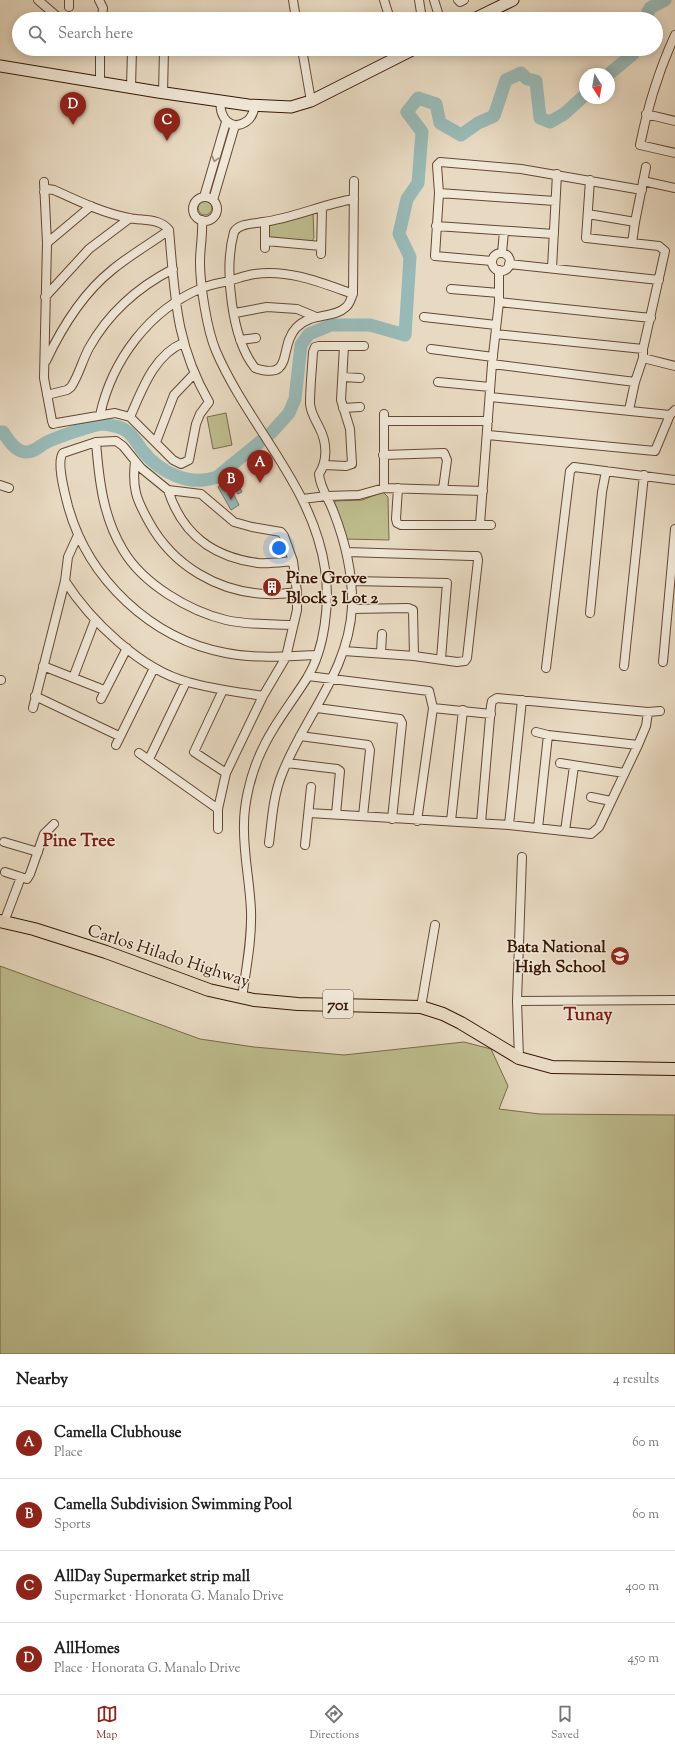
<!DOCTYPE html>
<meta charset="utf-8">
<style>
body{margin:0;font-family:"Sorts Mill Goudy",serif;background:#f6f6f6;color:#222}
.compass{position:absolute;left:579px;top:68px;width:36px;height:36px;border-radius:50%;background:#fff;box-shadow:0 2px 10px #0003;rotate:169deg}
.you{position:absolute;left:279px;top:548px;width:14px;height:14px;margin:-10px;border:3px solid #fff;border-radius:50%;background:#1a73e8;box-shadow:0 0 0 6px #1a73e833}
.badge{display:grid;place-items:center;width:26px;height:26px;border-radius:50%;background:#8f2418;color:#fff;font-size:13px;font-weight:700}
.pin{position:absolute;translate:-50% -33px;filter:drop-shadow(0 1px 2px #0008)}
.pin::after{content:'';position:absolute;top:21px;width:14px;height:12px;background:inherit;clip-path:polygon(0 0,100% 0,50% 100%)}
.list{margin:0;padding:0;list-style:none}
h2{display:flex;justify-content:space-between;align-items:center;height:52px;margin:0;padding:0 16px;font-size:17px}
h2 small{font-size:13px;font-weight:400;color:#767676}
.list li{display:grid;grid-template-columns:26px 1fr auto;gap:12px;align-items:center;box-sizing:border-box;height:72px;padding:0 16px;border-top:1px solid #e0e0e0}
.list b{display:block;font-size:15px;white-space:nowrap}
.list p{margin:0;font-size:13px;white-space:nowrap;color:#767676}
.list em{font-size:13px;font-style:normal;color:#767676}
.icon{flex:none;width:22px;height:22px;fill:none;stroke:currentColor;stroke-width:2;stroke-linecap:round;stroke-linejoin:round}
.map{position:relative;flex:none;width:675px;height:1354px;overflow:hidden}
.search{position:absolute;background:#fff;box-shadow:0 2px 10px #0003;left:12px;right:12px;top:12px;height:44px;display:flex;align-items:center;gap:10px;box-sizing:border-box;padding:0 14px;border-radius:22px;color:#767676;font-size:15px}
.sheet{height:340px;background:#fff}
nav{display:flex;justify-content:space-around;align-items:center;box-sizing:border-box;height:56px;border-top:1px solid #e0e0e0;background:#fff;font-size:11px;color:#767676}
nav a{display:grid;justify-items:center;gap:2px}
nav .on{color:#8f2418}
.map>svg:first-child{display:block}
</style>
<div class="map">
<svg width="675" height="1354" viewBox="0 0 675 1354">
<rect width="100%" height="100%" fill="#e8dac2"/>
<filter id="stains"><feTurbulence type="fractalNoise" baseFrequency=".005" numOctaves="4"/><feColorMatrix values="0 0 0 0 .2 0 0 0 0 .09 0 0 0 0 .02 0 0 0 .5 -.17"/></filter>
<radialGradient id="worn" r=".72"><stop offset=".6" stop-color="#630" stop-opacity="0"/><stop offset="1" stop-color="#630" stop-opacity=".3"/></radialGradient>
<!-- green -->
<path fill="#bebd8e" stroke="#7b6a49" d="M198 208a7 7 0 1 1 14 0a7 7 0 1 1-14 0Z
M313,213L314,238L311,242L268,237L267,225Z
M226,413L232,445L213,449L207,417Z
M383,492L388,497L389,540L344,539L334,506L335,501L362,500Z
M0,966L200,1039L254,1047L344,1055L464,1042L491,1049L508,1086L499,1109L540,1114L675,1115V1354H0Z"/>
<!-- water -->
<path fill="#98bab7" stroke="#72796f" d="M227,482L229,487L237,483L242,492L238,494L236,491L233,493L239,505L231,510L218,487Z"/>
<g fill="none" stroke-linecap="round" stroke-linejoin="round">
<!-- river -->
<path stroke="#98bab7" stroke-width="13" d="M645,19L650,8L665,0
M609,74L633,54L635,49
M0,432H3C8,440 15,451 25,452C34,453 39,446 47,442C55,438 92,425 102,424C105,424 110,425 114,426C129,428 134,439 142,450C160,473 190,487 217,477L272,432L289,413L295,399L301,345L309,334L331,325H370L405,335L410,257L399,234L407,199L418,183L422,132L407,112L418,98L436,104L440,123L461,135L478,123L494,116L506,80L521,73L527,79L536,81L540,118L550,122L564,114L585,95"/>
<!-- street casing -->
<g stroke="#644834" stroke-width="10">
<path id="street" d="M38,0L60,19
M99,0L103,8L102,19
M293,0L296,19
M384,0L390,19
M419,0L422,19
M434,0L440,19
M458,0L460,2L464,0
M69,7V0
M675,35C658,72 648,105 640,145L675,153
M302,49L311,101
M100,83V49
M131,88L132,49
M163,93L164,49
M221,101C218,116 231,133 247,121C252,118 254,110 256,104
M646,114L675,121
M590,180L586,238L659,246L665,251L643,349V358L635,382L629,410
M643,181L675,188
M44,192L48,189L54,190C78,201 103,213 129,218C143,221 160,218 169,230C175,295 175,343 209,402L200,414L196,424L189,460L181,464L173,460L130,417L115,413L57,423L53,424L52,421L44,378L47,243L44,182
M439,193L555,201
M204,197L226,122
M193 209a12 12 0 1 1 24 0a12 12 0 1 1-24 0Z
M354,199C323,204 294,218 263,222C254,224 239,223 234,232C224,268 231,338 255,368C295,381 278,347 296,328C311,312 334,319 346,307C350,304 351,298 353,294L354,181
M213,200L235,125
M588,214L635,222L632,243
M202,220C203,234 200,248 200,262C200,285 207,330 216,351C248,426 313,486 325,569C330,602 325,649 307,678C290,705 270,729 258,759C250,778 244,804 244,824C243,853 250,882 251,911C252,940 246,969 242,998
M265,222V248
M635,222L646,167
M436,226L554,234
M266,241L321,246
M47,243L91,206
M502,253L504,231
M492 262a9 9 0 1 1 18 0a9 9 0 1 1-18 0Z
M321,254L322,207
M492,261L435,256L439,193L437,165L440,162L521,169L642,190
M509,264L659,280
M552,268L557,174
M451,289L499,293
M45,297L89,249L130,218
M499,302L651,318
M235,313L267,307L297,309L314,316
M424,317L496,325
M496,334L643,349
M240,340L256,338
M431,349L493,357
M643,358L675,366
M46,361C62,327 82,294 112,270C130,255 150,244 169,230
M492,364L635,382
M343,377L360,378
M438,382L490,387
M47,395L67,390L71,387C79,375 82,361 89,348C108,314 138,287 173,269
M490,397L670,415
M343,408L360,407
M384,414V488
M100,415C112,360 149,310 202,288C212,284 222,283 232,280C239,278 247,275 255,274C289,269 322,283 353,294
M130,417C142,390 154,355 183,343
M384,421H488
M488,435L655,451L670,415L675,410
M96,442C99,480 103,517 123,550C143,584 189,611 226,620C248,625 270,624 292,625
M156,442L174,395L194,374
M383,455L444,453L447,460L443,489
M135,461C132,488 136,499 149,522C173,566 219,593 269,594C278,595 288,593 297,592
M325,465L346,466L352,464L350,429L341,400L344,346
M0,485L9,488
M398,488L396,519L397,523L401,525H491
M168,490C182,534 212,557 258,563C269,564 282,562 293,561
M302,499L327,496L359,495L384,488L483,491
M480,524L492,364L499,302V270
M65,581C90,620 141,670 188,682C212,689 238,692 263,696
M352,581L447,583L441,659
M352,609L408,608L413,610L414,656
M590,613L602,492L606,471
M344,651L414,656L457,662L465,661L467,658L478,560L477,556H471L347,552
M381,653L382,634
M663,662L675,529
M43,666L104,690
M624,666L644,475
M546,668L570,471L574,467L675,480
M308,676L429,691L433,708L417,821
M73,678L95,620
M0,680H1
M223,690L194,752L226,773
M35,696L119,736
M101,699L127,648
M33,708L65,581L68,557L78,535
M317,708L400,719L402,723L392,819
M433,708L491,714
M536,732L548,735L638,745
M300,736L368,745L370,750L363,816
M116,745L154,668
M139,753L218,809
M149,759L186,682
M287,763L337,769L340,771L336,814
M560,763L624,773
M591,797L611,801
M309,813L509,825L591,834L599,827L638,745L646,726L648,712
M451,821L463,710
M481,823L491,706L492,701L497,698L648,712L660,711
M509,825L522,700
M538,828L548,735
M218,829V809L226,773L263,696L286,657L297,610V592L293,561L284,536L281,532L252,527L234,522L201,494L168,490L141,468L123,446L116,441L96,442L63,453C56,462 65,494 68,506C88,579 151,639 226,653C256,659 286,656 316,655
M565,831L574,766
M4,842L38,852
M269,843C272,820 273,796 282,774C304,717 349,671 352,607C353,574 346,544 334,513C329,499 320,488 319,474C328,460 327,442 319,427C315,419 311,413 310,404C310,387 312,369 313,352L315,347L319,346H364
M305,845L311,787
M5,872L27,879L30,874L44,834L54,824
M4,922L21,877
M517,1001L675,1000
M421,1007L435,925
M519,1058L517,1001L522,857"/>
</g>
<!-- secondary casing -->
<g stroke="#381704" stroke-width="13">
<path id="secondary" d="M474,19L513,0
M0,66L158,92L248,105L291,107L311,101L414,49"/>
</g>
<!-- primary casing -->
<g stroke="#381704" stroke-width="14">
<path id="primary" d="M0,921L34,929L106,952L209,990L254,1000L298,1004L421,1007L443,1014L461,1023L519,1058L552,1067L675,1069"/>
</g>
<!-- street -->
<use href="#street" stroke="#f0e7d7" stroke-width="8"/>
<!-- secondary -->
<use href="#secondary" stroke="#f0e7d7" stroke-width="11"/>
<!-- primary -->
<use href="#primary" stroke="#e8dac2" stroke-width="12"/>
</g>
<!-- one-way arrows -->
<defs><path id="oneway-chevron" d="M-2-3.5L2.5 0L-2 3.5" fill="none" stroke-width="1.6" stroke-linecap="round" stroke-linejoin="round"/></defs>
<use stroke="#9d8978" href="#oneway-chevron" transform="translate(215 159) rotate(106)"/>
<!-- icons -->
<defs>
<g id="building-disc" transform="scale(1)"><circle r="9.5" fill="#8f2418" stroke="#f0e7d7"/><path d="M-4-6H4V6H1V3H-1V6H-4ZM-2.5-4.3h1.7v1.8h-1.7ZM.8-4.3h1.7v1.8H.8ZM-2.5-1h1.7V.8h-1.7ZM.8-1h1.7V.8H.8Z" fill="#fff"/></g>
<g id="school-disc" transform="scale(1)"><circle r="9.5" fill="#8f2418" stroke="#f0e7d7"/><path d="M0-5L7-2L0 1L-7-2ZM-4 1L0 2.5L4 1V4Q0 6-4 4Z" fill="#fff"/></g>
</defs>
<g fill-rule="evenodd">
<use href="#building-disc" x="272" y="587"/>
<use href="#school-disc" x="620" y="956"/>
</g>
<g text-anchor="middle" stroke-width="3" stroke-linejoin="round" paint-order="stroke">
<!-- shield labels -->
<rect fill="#f0e7d7" stroke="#6f5543" stroke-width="1" x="323" y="990" width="30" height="28" rx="3"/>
<g font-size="16" font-weight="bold" fill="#381704">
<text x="338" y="1010">701</text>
</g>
<!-- poi labels -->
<g font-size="17" font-weight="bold" fill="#381704" stroke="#f0e7d7" text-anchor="start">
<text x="286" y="583">Pine Grove<tspan x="286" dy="20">Block 3 Lot 2</tspan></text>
<text x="606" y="952" text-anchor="end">Bata National<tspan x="606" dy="20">High School</tspan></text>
</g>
<!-- street labels -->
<g font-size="17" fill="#381704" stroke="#f0e7d7">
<text transform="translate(169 955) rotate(18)" y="6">Carlos Hilado Highway</text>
</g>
<!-- neighbourhood labels -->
<g font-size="18" font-weight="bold" fill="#7a1f14" stroke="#f0e7d7">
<text x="79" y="846">Pine Tree</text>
<text x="588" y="1020">Tunay</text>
</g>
</g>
<rect width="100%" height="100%" filter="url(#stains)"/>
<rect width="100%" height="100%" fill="url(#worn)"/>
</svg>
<svg class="compass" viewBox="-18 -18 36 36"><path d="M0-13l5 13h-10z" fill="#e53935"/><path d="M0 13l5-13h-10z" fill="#767676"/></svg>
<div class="you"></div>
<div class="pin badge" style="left:260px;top:483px">A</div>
<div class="pin badge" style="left:231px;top:500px">B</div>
<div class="pin badge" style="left:167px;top:141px">C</div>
<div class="pin badge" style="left:73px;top:125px">D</div>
<div class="search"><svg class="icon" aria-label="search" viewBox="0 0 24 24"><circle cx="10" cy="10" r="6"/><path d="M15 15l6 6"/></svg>Search here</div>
</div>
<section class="sheet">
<h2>Nearby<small>4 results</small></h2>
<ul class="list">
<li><span class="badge">A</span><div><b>Camella Clubhouse</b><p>Place</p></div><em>60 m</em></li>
<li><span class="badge">B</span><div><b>Camella Subdivision Swimming Pool</b><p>Sports</p></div><em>60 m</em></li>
<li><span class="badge">C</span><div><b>AllDay Supermarket strip mall</b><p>Supermarket · Honorata G. Manalo Drive</p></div><em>400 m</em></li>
<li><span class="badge">D</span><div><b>AllHomes</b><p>Place · Honorata G. Manalo Drive</p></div><em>450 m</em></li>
</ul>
</section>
<nav>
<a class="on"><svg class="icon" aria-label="map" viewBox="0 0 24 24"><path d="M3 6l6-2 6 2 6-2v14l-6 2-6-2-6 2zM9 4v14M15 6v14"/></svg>Map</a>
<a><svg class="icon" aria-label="directions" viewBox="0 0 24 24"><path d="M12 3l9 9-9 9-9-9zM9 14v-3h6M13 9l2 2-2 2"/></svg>Directions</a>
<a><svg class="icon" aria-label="saved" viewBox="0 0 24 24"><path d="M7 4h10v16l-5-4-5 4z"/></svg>Saved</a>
</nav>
